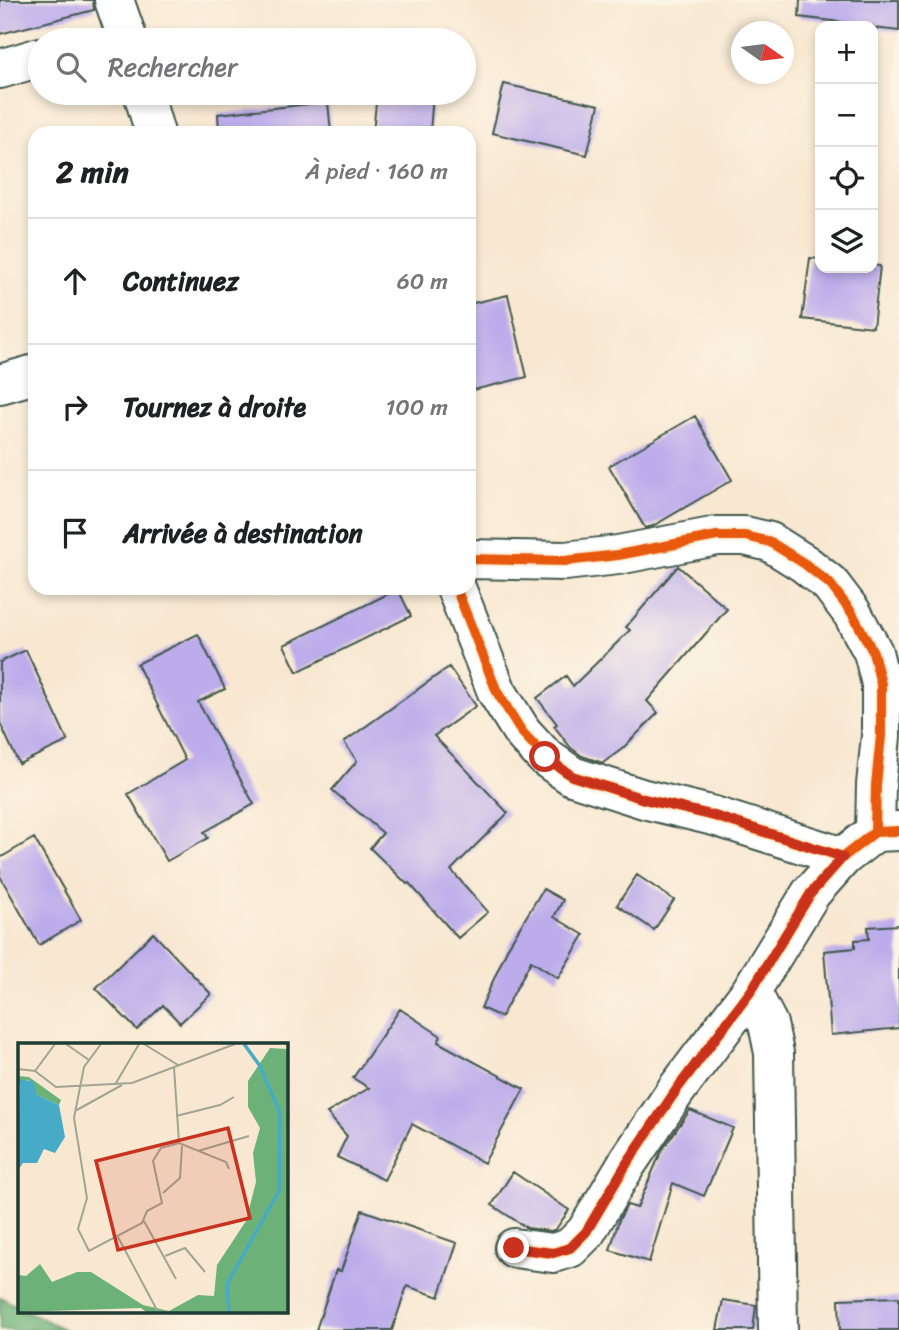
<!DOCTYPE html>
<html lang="fr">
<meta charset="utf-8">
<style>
body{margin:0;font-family:Sriracha,sans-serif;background:#f6f6f6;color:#202124}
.controls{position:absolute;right:21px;top:21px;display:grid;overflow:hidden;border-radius:14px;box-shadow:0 4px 10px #0003}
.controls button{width:63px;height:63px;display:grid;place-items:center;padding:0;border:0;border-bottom:2px solid #e0e0e0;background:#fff;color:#202124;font:35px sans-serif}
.compass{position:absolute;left:731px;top:21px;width:63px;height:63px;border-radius:50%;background:#fff;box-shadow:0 4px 10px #0003;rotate:104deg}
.stop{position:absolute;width:21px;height:21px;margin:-16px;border:5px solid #c8321e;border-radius:50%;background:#fff}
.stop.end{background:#c8321e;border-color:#fff;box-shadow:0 2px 7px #0008}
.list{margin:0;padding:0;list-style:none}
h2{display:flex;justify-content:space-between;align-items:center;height:91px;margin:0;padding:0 28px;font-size:30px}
h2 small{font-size:23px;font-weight:400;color:#757577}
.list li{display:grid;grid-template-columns:46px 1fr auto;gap:21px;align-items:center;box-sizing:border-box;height:126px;padding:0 28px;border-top:2px solid #e0e0e0}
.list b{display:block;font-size:26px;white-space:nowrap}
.list em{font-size:23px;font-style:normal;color:#757577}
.icon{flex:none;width:38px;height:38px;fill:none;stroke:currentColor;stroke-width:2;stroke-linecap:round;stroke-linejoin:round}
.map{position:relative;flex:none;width:899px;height:1330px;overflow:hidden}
.search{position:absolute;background:#fff;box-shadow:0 4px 10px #0003;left:28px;top:28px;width:448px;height:77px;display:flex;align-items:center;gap:18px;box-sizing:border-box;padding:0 24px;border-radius:38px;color:#757577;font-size:26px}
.panel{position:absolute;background:#fff;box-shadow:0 4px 10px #0003;left:28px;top:126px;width:448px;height:469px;border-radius:21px}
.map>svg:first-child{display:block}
</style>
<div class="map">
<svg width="899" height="1330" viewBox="0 0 899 1330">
<rect width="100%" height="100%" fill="#fcf5e5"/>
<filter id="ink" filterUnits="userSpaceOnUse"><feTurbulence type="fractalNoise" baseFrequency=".0143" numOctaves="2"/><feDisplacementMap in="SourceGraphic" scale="14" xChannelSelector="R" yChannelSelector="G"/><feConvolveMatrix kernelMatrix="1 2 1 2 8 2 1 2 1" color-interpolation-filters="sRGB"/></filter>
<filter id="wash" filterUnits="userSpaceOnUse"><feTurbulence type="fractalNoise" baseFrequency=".00686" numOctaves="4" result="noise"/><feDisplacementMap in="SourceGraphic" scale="28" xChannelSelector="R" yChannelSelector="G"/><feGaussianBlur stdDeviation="1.57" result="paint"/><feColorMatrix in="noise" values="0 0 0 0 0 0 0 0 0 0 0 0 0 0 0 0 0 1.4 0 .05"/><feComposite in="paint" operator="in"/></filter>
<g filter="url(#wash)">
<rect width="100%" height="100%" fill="#f8e8d2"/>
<!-- forest -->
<path fill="#6cb278" stroke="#467856" stroke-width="2" d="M0,1297L19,1307V1311H27L65,1330H0Z"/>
<g id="blocks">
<!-- building -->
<path fill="#bcaceb" d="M0,0H93L94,10L0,34Z
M800,0H899V31L873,28V26L799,17Z
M504,84L599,105L587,155L492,133Z
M377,93H433L430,133H373Z
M328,102L331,133H219L218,114Z
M810,258L820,259V268H873V265L880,266L873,327L802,319Z
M508,295L527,377L469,391V304Z
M695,416L732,480L653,526L645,528L609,466Z
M678,566L727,609L647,701L658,713L622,749L603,763L582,756L571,748L554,726L557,724L537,698L566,676L573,686L630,630L626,627Z
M398,589L411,616L297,672L284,645Z
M198,634L225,689L198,702L254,804L204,832L208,838L167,861L128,794L185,760L137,664Z
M26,650L68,741L19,764L0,723V662Z
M449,667L476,706L434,736L508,813L451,870L488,912L458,938L409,883L407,884L370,848L383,833L332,790L357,761L344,742Z
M34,838L81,920L39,945L0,876V858Z
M637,875L674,900L654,930L617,905Z
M543,889L563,900L554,917L584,935L558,978L531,961L501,1017L481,1008L508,947Z
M899,925V1028L831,1035L824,951L855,948V940L869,939L868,927Z
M153,933L211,994L180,1023L163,1005L137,1030L96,988Z
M400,1009L441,1036L438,1042L524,1089L484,1163L412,1124L384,1180L337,1157L347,1136L327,1113L369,1088L353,1078Z
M690,1110L733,1128L704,1196L673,1183L649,1262L610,1250L619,1220L627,1205L637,1208L661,1152Z
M513,1172L569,1210L556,1229L551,1231L527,1228L492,1205Z
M362,1210L457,1243L439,1297L407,1286L392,1330H316L336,1270L341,1271Z
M899,1297V1330H840L839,1299Z
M723,1300L756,1305L753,1330H717Z"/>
</g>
</g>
<g filter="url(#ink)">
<use href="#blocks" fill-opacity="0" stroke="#40574c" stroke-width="2"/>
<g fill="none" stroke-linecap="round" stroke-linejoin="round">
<!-- minor casing -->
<g stroke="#40574c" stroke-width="42">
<path id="minor" d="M114,0L128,40
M0,69L40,57
M143,93L155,133
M0,384L35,374
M469,559L565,561L618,555L717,536H745L770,542L805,564L830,584L852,613L873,652L881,684V736L876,785L875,832
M456,588L497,692L522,732L545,757L572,776L644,799L714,816L843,857
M751,991L768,1024L774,1053L778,1330
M514,1248L553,1253L570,1248L586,1232L626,1165L677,1089L751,991L811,893L843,857L875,832L899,831"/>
</g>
<!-- minor -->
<use href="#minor" stroke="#fff" stroke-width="38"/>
<!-- cycleway casing -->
<g stroke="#fcf5e5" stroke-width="15">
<path id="cycleway" d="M469,559L565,561L618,555L717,536H745L770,542L805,564L830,584L852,613L873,652L881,684V736L876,785L875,832
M456,588L497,692L522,732L545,757L572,776L644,799L714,816L843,857
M514,1248L553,1253L570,1248L586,1232L626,1165L677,1089L751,991L811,893L843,857L875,832L899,831"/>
</g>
<!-- cycleway -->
<use href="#cycleway" stroke="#e8590c" stroke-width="10"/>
</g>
</g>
<g fill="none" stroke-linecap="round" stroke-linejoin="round" filter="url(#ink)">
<!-- route -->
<path stroke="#c8321e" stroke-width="9" d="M514,1248L553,1253L570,1248L586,1232L626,1164L677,1089L751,991L811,893L843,857L715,816L644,799L572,776L545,757"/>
</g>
<!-- overview -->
<g transform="translate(18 1043)">
<rect width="270" height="270" fill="#f8e8d2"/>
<path d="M252,5L269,6V269H128L123,265L0,269V232L8,233L22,221L34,239L59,229H73L125,262L151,268L180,252L196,253L199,222L228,178L238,139L235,110L242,85L230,64V38ZM0,33L11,34L43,57L41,62L19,52L11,37L0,41Z" fill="#6cb278"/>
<path d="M2,37L15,38L19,52L41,62L47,94L37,110L26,106L19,120H5L0,127Z" fill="#47aac6"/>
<path fill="none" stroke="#47aac6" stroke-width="3.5" d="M211,269L209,241L261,148L262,70L242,23L226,1"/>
<path fill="none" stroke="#a1a493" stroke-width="2" d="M48,1L71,17M83,1L66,24L56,75L69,155L60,186L71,208L124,180L129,168L144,160L135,118L143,105L161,100L208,119L211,126M126,1L160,22M156,24L161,100M0,26L17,28L38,44L114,40L217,1M17,28L37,1M98,40L121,1M57,68L104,42M158,73L202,62L216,54M180,108L231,93M145,150L162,135L164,103M126,178L158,236M100,194L140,269M147,213L167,205L187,229"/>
<path fill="#c8321e" fill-opacity="0.15" stroke="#c8321e" stroke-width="3.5" d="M210,85L232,175L100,207L78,118Z"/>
<rect width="270" height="270" fill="none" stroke="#1f3d34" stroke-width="3.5"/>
</g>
</svg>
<div class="controls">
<button>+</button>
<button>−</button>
<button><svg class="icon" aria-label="locate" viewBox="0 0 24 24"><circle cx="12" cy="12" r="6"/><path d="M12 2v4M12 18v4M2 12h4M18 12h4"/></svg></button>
<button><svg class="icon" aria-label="layers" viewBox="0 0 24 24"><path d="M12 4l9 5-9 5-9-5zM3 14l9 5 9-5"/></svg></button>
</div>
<svg class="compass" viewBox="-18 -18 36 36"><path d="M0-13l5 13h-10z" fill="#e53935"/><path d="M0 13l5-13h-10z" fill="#757577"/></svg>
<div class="stop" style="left:545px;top:757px"></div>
<div class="stop end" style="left:514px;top:1248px"></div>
<div class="search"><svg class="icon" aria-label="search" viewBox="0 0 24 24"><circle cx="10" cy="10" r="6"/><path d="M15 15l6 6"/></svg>Rechercher</div>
<section class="panel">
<h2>2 min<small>À pied · 160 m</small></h2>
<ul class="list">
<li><svg class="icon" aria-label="ahead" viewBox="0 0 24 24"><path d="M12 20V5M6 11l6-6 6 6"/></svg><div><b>Continuez</b></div><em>60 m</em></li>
<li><svg class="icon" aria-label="right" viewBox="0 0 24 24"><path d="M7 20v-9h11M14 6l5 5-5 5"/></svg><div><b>Tournez à droite</b></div><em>100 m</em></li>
<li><svg class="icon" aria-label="arrive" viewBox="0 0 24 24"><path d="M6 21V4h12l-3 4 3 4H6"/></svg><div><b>Arrivée à destination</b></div></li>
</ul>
</section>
</div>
